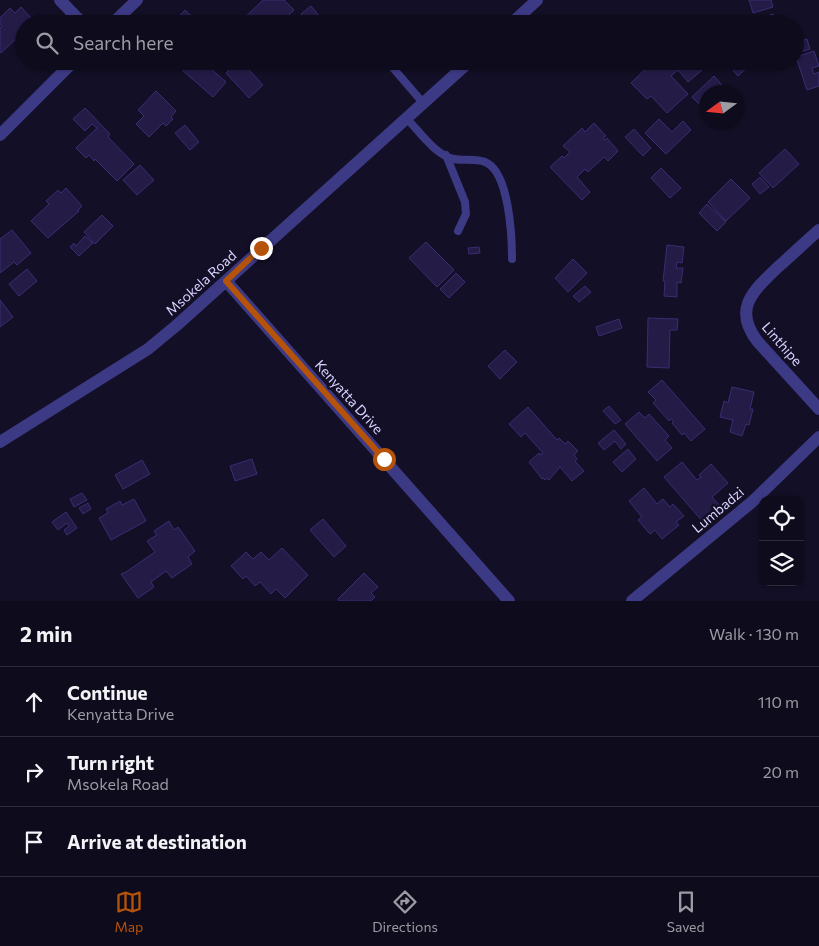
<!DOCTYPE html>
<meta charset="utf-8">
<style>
body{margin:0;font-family:Commissioner,sans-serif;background:#171425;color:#f1f3f6}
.controls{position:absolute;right:15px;bottom:15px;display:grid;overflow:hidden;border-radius:10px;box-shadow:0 1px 4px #0004}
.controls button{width:45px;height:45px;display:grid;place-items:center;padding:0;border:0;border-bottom:1px solid #2e2b3b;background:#0e0b1c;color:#f1f3f6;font:25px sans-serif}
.compass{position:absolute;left:699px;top:85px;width:45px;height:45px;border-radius:50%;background:#0e0b1c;box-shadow:0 1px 4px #0004;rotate:255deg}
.stop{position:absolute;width:15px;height:15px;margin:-11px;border:4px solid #b45309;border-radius:50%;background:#fff}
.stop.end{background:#b45309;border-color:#fff;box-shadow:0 1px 5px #0008}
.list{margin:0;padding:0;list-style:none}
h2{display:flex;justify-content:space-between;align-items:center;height:65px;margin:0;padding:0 20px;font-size:21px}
h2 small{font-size:16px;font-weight:400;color:#9b9ba3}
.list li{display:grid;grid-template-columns:32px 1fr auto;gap:15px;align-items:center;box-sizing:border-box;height:70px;padding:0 20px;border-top:1px solid #2e2b3b}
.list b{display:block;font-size:19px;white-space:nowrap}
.list p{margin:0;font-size:16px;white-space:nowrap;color:#9b9ba3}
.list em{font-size:16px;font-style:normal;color:#9b9ba3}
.icon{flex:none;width:28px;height:28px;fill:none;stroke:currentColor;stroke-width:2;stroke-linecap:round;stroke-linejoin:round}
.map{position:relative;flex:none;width:819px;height:601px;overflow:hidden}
.search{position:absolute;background:#0e0b1c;box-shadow:0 1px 4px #0004;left:15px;right:15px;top:15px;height:55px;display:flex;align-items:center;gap:12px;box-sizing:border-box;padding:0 18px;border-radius:28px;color:#9b9ba3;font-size:19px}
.sheet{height:275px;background:#0e0b1c}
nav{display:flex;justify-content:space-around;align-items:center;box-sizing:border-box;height:70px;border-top:1px solid #2e2b3b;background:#0e0b1c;font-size:14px;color:#9b9ba3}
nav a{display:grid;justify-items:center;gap:2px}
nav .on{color:#b45309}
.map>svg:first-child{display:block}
</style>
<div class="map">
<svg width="819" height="601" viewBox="0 0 819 601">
<rect width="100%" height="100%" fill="#130f26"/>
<!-- building -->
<path fill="#241b47" stroke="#3b2d73" d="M263,0H284L294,10L283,21L280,18L274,24H238Z
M749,0H771L773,7L753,13Z
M311,6L325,23V24H309L301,14Z
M21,7L33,20L29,24H24V36L21,39L19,36L1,53L0,51V28L2,26L0,24V18L10,8L15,13Z
M185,10L200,24H174L173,23Z
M773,14L775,22L762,24L761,18Z
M807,39L810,49L797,53L795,43Z
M814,51L819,66L812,68L814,74L819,72V86L807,90L796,57Z
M188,61H202L226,82L213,97L181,69Z
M238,61H241L263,85L249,98L226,73Z
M661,61H694L702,70L688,82L678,70L671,76L688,94L667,113L651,96L647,99L631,83L653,62L658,68L662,63Z
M739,61H765L757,68L752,63L738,76L731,68Z
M714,76L723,86L716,92H706V102L701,106L692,97Z
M156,91L176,111L171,117L173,119L166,126L163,123L149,137L136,124L144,116L138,110Z
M85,108L110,134L108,137L134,164L117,181L95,159L94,161L89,155L86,158L76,148L97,128L92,124L85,131L73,119Z
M659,119L672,132L683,121L691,130L666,154L645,133Z
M594,123L606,136L603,138L605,140L607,138L618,151L608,161L604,157L588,172L585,169L577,177L590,192L582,200L550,167L562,156L564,158L570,152L563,146L582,128L585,132Z
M185,125L199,142L190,150L175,133Z
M634,129L651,148L643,156L625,137Z
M785,149L799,164L773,188L759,173Z
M140,165L154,180L137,195L123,180Z
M661,168L681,188L670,198L651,178Z
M760,177L769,187L760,194L752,184Z
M731,179L750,198L726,221L708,202Z
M66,188L82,206L78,210L79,211L48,238L31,221L49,204L46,201L58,190L61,193Z
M707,204L726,222L717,231L699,213Z
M102,215L113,226L95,244L84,232Z
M12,230L31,253L17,265L14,262L0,273V239Z
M85,236L93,243L79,256L70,247L74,243L76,246Z
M426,242L454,270L437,287L409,258Z
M667,245L684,247L682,263L677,262L676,268H683L681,283L677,282V297L664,296L665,281H663Z
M479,247L480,253L469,254L468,248Z
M573,259L587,273L568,292L555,278Z
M27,269L37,281L19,296L9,284Z
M456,273L465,282L449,298L440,289Z
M585,286L591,292L579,302L573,296Z
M0,300L13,317L0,327Z
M648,318L678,319L677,330H670L669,368L647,367Z
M619,319L622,328L599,336L596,327Z
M505,350L517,362L500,379L488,366Z
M662,380L705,429L691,441L684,433L682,435L672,423L674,421L671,419L669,421L653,403L656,400L648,392Z
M732,387L754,392L750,409H753L749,425L746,424L742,436L730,432L733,420L720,417L724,401L728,403Z
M609,406L621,420L615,424L603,411Z
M528,407L557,440L559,438L565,444L568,441L578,451L574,455L577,459L575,461L584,471L572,481L560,467L549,480L547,478L545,480L543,478L542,479L529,462L539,453L540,455L543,453L525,433L521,437L509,424Z
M639,412L645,418L649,414L669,436L665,440L672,448L657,461L625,424Z
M614,430L626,444L621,449L615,441L604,450L598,443Z
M628,449L636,459L622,472L613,462Z
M252,459L257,474L235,481L230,466Z
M142,460L150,474L123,489L115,475Z
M682,462L697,480L701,477L699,475L711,464L728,483L712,497L721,507L703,522L664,477Z
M644,488L657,504L663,499L670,507L673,504L684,516L676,522L679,525L662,539L655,530L650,534L638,520L642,517L629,501Z
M82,493L87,500L74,507L70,499Z
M134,499L146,521L111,540L99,518L108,513L106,509L120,501L122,505Z
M88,503L91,509L83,514L79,508Z
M66,512L77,528L67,535L64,530L69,526L67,523L58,530L52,522Z
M323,519L346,546L334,557L310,530Z
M169,521L174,530L178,527L195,551L188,557L192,564L172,578L166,571L151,582L154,587L138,598L121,574L126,572L155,552L147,541L157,535L154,531Z
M282,548L308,575L285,598L276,589L271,594L260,582L255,586L246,576L243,579L231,566L246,552L253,559L261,552L269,560Z
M364,573L378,587L371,593L375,597L371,601H339L338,599Z"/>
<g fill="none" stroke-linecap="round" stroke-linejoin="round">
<!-- service -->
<path stroke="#3d3a85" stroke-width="8" d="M353,21L355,24
M387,61L424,104
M407,119C420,132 435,155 454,159C463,161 476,158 485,162C509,171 512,236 512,259
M446,155L465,202L466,214L458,231"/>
<!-- minor -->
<path stroke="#3d3a85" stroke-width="12" d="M60,0L83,24
M112,24L137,0
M511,24L537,0
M0,135L74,61
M819,230C805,242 792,255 778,267C753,291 732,309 758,342L819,409
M226,281L509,601
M0,442L148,349L177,325L470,61
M632,601L752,502L819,437"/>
</g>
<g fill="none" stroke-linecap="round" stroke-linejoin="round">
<!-- route -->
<path stroke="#b45309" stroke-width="6" d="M261,248L226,281L384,459"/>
</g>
<g text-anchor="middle" stroke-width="5" stroke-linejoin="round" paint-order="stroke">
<!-- street labels -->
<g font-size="14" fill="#d9d4ff" stroke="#130f26">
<text transform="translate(201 283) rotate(-42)" y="5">Msokela Road</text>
<text transform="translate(782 344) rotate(49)" y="5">Linthipe</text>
<text transform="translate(349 397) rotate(48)" y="5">Kenyatta Drive</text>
<text transform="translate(718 510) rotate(-40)" y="5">Lumbadzi</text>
</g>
</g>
</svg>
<div class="controls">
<button><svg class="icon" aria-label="locate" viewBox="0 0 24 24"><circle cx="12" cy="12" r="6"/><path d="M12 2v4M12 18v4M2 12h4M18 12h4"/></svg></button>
<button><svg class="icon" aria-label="layers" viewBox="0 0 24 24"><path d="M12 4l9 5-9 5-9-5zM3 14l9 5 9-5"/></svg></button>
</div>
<svg class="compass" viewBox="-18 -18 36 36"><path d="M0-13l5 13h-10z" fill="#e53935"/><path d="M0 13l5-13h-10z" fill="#9b9ba3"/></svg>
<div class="stop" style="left:384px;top:459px"></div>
<div class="stop end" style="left:261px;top:248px"></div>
<div class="search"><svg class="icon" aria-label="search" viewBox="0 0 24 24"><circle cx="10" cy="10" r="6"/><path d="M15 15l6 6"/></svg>Search here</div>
</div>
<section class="sheet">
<h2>2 min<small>Walk · 130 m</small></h2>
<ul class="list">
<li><svg class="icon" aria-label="ahead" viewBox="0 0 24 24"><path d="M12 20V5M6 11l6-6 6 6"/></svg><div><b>Continue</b><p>Kenyatta Drive</p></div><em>110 m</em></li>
<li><svg class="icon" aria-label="right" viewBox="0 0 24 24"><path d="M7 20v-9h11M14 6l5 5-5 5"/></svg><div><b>Turn right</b><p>Msokela Road</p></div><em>20 m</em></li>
<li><svg class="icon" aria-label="arrive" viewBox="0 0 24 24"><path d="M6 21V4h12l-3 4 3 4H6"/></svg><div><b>Arrive at destination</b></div></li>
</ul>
</section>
<nav>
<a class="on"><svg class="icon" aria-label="map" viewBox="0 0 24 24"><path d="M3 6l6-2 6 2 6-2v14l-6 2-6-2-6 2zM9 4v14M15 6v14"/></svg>Map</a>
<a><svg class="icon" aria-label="directions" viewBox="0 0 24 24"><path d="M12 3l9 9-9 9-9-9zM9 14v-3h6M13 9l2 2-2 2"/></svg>Directions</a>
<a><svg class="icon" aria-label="saved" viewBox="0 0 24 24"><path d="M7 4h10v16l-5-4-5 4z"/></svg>Saved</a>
</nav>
